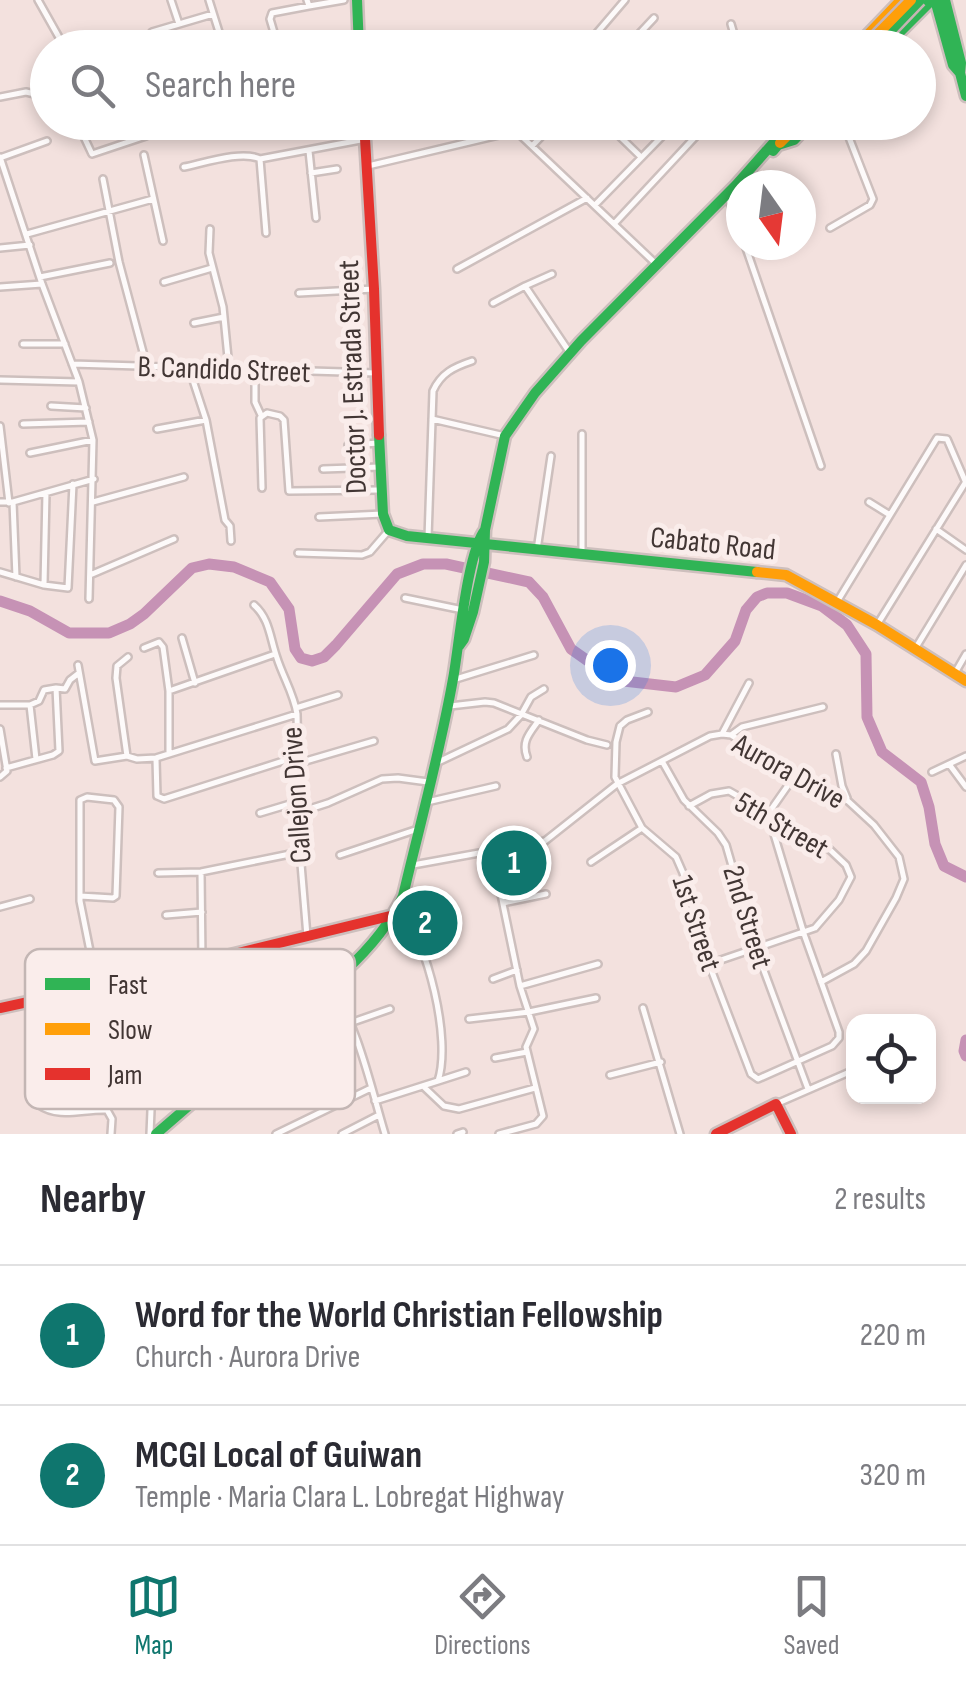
<!DOCTYPE html>
<meta charset="utf-8">
<style>
body{margin:0;font-family:"Sofia Sans Condensed",sans-serif;background:#f2f2f3;color:#2b2b33}
.controls{position:absolute;right:30px;bottom:30px;display:grid;overflow:hidden;border-radius:20px;box-shadow:0 5px 15px #0003}
.controls button{width:90px;height:90px;display:grid;place-items:center;padding:0;border:0;border-bottom:2px solid #e1e1e2;background:#fff;color:#2b2b33;font:50px sans-serif}
.compass{position:absolute;left:726px;top:170px;width:90px;height:90px;border-radius:50%;background:#fff;box-shadow:0 5px 15px #0003;rotate:166deg}
.you{position:absolute;left:610px;top:665px;width:35px;height:35px;margin:-25px;border:8px solid #fff;border-radius:50%;background:#1a73e8;box-shadow:0 0 0 15px #1a73e833}
.badge{display:grid;place-items:center;width:65px;height:65px;border-radius:50%;background:#0f766e;color:#fff;font-size:32px;font-weight:700}
.pin{position:absolute;translate:-50% -50%;border:5px solid #fff;box-shadow:0 2px 10px #0006}
.list{margin:0;padding:0;list-style:none}
h2{display:flex;justify-content:space-between;align-items:center;height:130px;margin:0;padding:0 40px;font-size:42px}
h2 small{font-size:32px;font-weight:400;color:#7c7c81}
.list li{display:grid;grid-template-columns:65px 1fr auto;gap:30px;align-items:center;box-sizing:border-box;height:140px;padding:0 40px;border-top:2px solid #e1e1e2}
.list b{display:block;font-size:38px;white-space:nowrap}
.list p{margin:0;font-size:32px;white-space:nowrap;color:#7c7c81}
.list em{font-size:32px;font-style:normal;color:#7c7c81}
.icon{flex:none;width:55px;height:55px;fill:none;stroke:currentColor;stroke-width:2;stroke-linecap:round;stroke-linejoin:round}
.map{position:relative;flex:none;width:966px;height:1134px;overflow:hidden}
.search{position:absolute;background:#fff;box-shadow:0 5px 15px #0003;left:30px;right:30px;top:30px;height:110px;display:flex;align-items:center;gap:25px;box-sizing:border-box;padding:0 35px;border-radius:55px;color:#7c7c81;font-size:38px}
.sheet{height:410px;background:#fff}
nav{display:flex;justify-content:space-around;align-items:center;box-sizing:border-box;height:140px;border-top:2px solid #e1e1e2;background:#fff;font-size:28px;color:#7c7c81}
nav a{display:grid;justify-items:center;gap:5px}
nav .on{color:#0f766e}
.map>svg:first-child{display:block}
</style>
<div class="map">
<svg width="966" height="1134" viewBox="0 0 966 1134">
<rect width="100%" height="100%" fill="#f3e1de"/>
<g fill="none" stroke-linecap="round" stroke-linejoin="round">
<!-- river -->
<path stroke="#c692b5" stroke-width="11" d="M0,601L30,611L69,633H109L130,624L144,614L192,568L209,564L234,567L270,582L289,609L295,649L301,658L312,661L324,657L336,645L397,574L423,564H446L529,582L543,597L571,649L615,680L676,687L705,675L735,641L746,610L757,597L767,593H787L822,606L847,625L866,654L867,717L882,752L921,782L929,807L935,844L944,866L966,877
M966,1040L964,1051L966,1056"/>
<!-- street casing -->
<g stroke="#cdbfbd" stroke-width="10">
<path id="street" d="M38,0L65,48
M171,0L179,24
M209,0L224,48
M307,0L309,6L344,0
M731,24L738,48
M152,32L213,14
M277,45L359,36
M278,46L270,19L272,13L309,6
M671,47V48
M584,48L625,0
M626,48L654,18
M0,97L26,92L48,97
M77,122L92,154L146,136L160,122
M608,125L641,157
M532,146L555,122
M309,151L316,218
M144,155L163,241
M0,157L42,284L79,382L93,440L89,599
M0,158L47,141
M260,159L266,233
M368,166L516,131L655,263
M184,167C204,163 242,150 260,159L366,139
M311,173L337,169
M103,179L119,262L147,367
M727,195L741,234
M595,205L676,122
M614,224L709,122
M830,228L870,205L873,199L843,122
M210,229L209,253L223,307L229,368
M27,234L153,199
M745,245L821,466
M0,248L30,245
M457,269L587,198
M40,277L110,263
M164,282L212,268
M525,286L552,274
M0,287L42,284
M299,293L374,289
M493,303L525,286L570,353
M194,323L224,317
M23,344H65
M72,364L377,373
M189,368L206,420L225,520L230,526L231,541
M255,370V402L261,415
M0,380L79,382
M51,406L86,408
M432,419L505,436
M23,424L89,422
M0,426L9,503
M157,429L206,420
M348,445L379,443
M30,453L93,440
M323,469L380,467
M262,488L260,418L267,413L280,416L284,420L289,491L380,490
M0,502H13L94,479
M13,502L16,577
M93,502L184,477
M869,502L890,515
M319,517L383,514
M936,529L966,550
M428,538L433,391C441,373 454,367 472,361
M537,550L551,456
M298,553L362,555L370,552L389,530
M582,554V434
M0,572L44,585L68,588L73,484
M90,575L174,539
M44,585L46,493
M405,598L463,610
M837,602L937,438L947,439L966,483
M254,605C270,619 270,639 277,658C283,677 294,694 297,714
M877,625L965,483
M182,638L195,683
M144,648L159,642L163,647L169,691V753
M915,649L966,565
M78,665L95,761L127,756L137,759L156,758L297,714L300,852L307,936
M955,673L966,654
M456,679L534,655
M169,691L275,654
M0,705H30L36,759
M30,705L39,701L44,690L56,688
M450,706L485,702L494,703L587,740L607,745
M296,708L338,695
M648,712L627,720L620,726L616,742L615,777L642,828L676,857L683,873L709,964L751,1074L758,1079L832,1046L839,1038V1032L804,934L768,814L796,774
M0,729L7,771L0,777
M722,734L749,683
M731,735L742,727L823,707
M836,754L842,786L847,798
M127,756L116,678L117,666L128,657
M966,756L949,764L966,787
M527,757C521,741 530,733 539,720
M156,759L157,796L164,799L299,756
M662,761L684,800L718,833L726,845L756,949L808,1089
M299,763L374,741
M434,764L508,729L521,715L531,697L544,689
M6,768L53,755L59,751L56,688L65,689L70,680L79,673
M932,772L949,764
M427,802L496,786
M689,806L711,794L729,791L827,847L846,865L851,877L839,900L815,928L709,964
M300,812L328,803L382,779L398,778L428,782
M260,813L300,801
M492,851L520,986L534,1029L526,1047L543,1116L536,1124L499,1134
M340,855L415,830
M591,862L642,828
M413,865L545,841L617,784L710,736L722,734L731,735L796,774L848,801L874,825L899,857L904,879L896,898L866,951L854,964L821,982
M201,872L202,961
M158,873L201,872L300,852
M80,896L113,898L116,896L119,807L114,800L87,797L80,800V901L97,986
M503,903L546,894
M0,907L30,899
M401,907C427,943 452,1039 438,1081L466,1072
M166,915L202,912
M174,968L175,1026L178,1052
M493,979L517,970
M520,986L598,964
M330,988C356,1017 373,1095 385,1134
M643,1008L680,1134
M469,1019L529,1012L596,998
M350,1023L390,1009
M149,1041L153,1062L150,1134
M495,1058L527,1052
M610,1075L661,1062
M424,1087L444,1106L459,1109L535,1088
M375,1101L438,1081
M776,1104L854,1070
M39,1105C59,1119 83,1109 107,1110L112,1119L111,1134
M276,1134L371,1088
M342,1134L379,1115
M457,1134L463,1132"/>
</g>
<!-- fast casing -->
<g stroke="#cdbfbd" stroke-width="15">
<path id="fast" d="M357,0L359,48
M935,0L953,65L960,73
M945,0L961,63L960,73L966,96
M884,48L932,0
M777,139L792,122
M773,151L778,145L794,140L811,122
M379,435L383,514L389,530L407,536L757,572
M459,646L464,639L473,612L484,562L485,530L505,436L535,393L581,341L736,185L775,141L776,131L782,122
M156,1134L345,971C369,949 389,926 403,896C420,824 440,752 453,679C459,647 467,552 485,530"/>
</g>
<!-- slow casing -->
<g stroke="#cdbfbd" stroke-width="15">
<path id="slow" d="M855,48L901,0
M780,143L801,122
M757,572L786,575L877,625L966,681"/>
</g>
<!-- jam casing -->
<g stroke="#cdbfbd" stroke-width="15">
<path id="jam" d="M364,122L374,289L379,435
M0,1008L124,981L394,915
M716,1134L776,1104L791,1134"/>
</g>
<!-- street -->
<use href="#street" stroke="#fdfafa" stroke-width="5"/>
<!-- fast -->
<use href="#fast" stroke="#30b455" stroke-width="10"/>
<!-- slow -->
<use href="#slow" stroke="#ff9f0a" stroke-width="10"/>
<!-- jam -->
<use href="#jam" stroke="#e5322d" stroke-width="10"/>
<!-- fast-bridge casing -->
<g stroke="#c7b4b5" stroke-width="15" stroke-linecap="butt">
<path id="fast-bridge" d="M874,48L920,0"/>
</g>
<!-- slow-bridge casing -->
<g stroke="#c7b4b5" stroke-width="15" stroke-linecap="butt">
<path id="slow-bridge" d="M864,48L911,0"/>
</g>
<!-- fast-bridge -->
<use href="#fast-bridge" stroke="#30b455" stroke-width="10"/>
<!-- slow-bridge -->
<use href="#slow-bridge" stroke="#ff9f0a" stroke-width="10"/>
</g>
<g text-anchor="middle" stroke-width="10" stroke-linejoin="round" paint-order="stroke">
<!-- street labels -->
<g font-size="30" fill="#423634" stroke="#faedeb">
<text transform="translate(224 369) rotate(2)" y="10">B. Candido Street</text>
<text transform="translate(352 377) rotate(-92)" y="10">Doctor J. Estrada Street</text>
<text transform="translate(713 543) rotate(6)" y="10">Cabato Road</text>
<text transform="translate(789 771) rotate(29)" y="10">Aurora Drive</text>
<text transform="translate(296 795) rotate(-94)" y="10">Callejon Drive</text>
<text transform="translate(782 825) rotate(30)" y="10">5th Street</text>
<text transform="translate(748 917) rotate(73)" y="10">2nd Street</text>
<text transform="translate(697 923) rotate(72)" y="10">1st Street</text>
</g>
</g>
<!-- legend -->
<rect x="25" y="949" width="330" height="160" rx="15" fill="#faedeb" stroke="#c3b6b4" stroke-width="2.5"/>
<rect x="45" y="978" width="45" height="12" fill="#30b455"/>
<rect x="45" y="1023" width="45" height="12" fill="#ff9f0a"/>
<rect x="45" y="1068" width="45" height="12" fill="#e5322d"/>
<g font-size="28" fill="#423634">
<text x="108" y="994">Fast</text>
<text x="108" y="1039">Slow</text>
<text x="108" y="1084">Jam</text>
</g>
</svg>
<div class="controls">
<button><svg class="icon" aria-label="locate" viewBox="0 0 24 24"><circle cx="12" cy="12" r="6"/><path d="M12 2v4M12 18v4M2 12h4M18 12h4"/></svg></button>
</div>
<svg class="compass" viewBox="-18 -18 36 36"><path d="M0-13l5 13h-10z" fill="#e53935"/><path d="M0 13l5-13h-10z" fill="#7c7c81"/></svg>
<div class="you"></div>
<div class="pin badge" style="left:514px;top:863px">1</div>
<div class="pin badge" style="left:425px;top:923px">2</div>
<div class="search"><svg class="icon" aria-label="search" viewBox="0 0 24 24"><circle cx="10" cy="10" r="6"/><path d="M15 15l6 6"/></svg>Search here</div>
</div>
<section class="sheet">
<h2>Nearby<small>2 results</small></h2>
<ul class="list">
<li><span class="badge">1</span><div><b>Word for the World Christian Fellowship</b><p>Church · Aurora Drive</p></div><em>220 m</em></li>
<li><span class="badge">2</span><div><b>MCGI Local of Guiwan</b><p>Temple · Maria Clara L. Lobregat Highway</p></div><em>320 m</em></li>
</ul>
</section>
<nav>
<a class="on"><svg class="icon" aria-label="map" viewBox="0 0 24 24"><path d="M3 6l6-2 6 2 6-2v14l-6 2-6-2-6 2zM9 4v14M15 6v14"/></svg>Map</a>
<a><svg class="icon" aria-label="directions" viewBox="0 0 24 24"><path d="M12 3l9 9-9 9-9-9zM9 14v-3h6M13 9l2 2-2 2"/></svg>Directions</a>
<a><svg class="icon" aria-label="saved" viewBox="0 0 24 24"><path d="M7 4h10v16l-5-4-5 4z"/></svg>Saved</a>
</nav>
